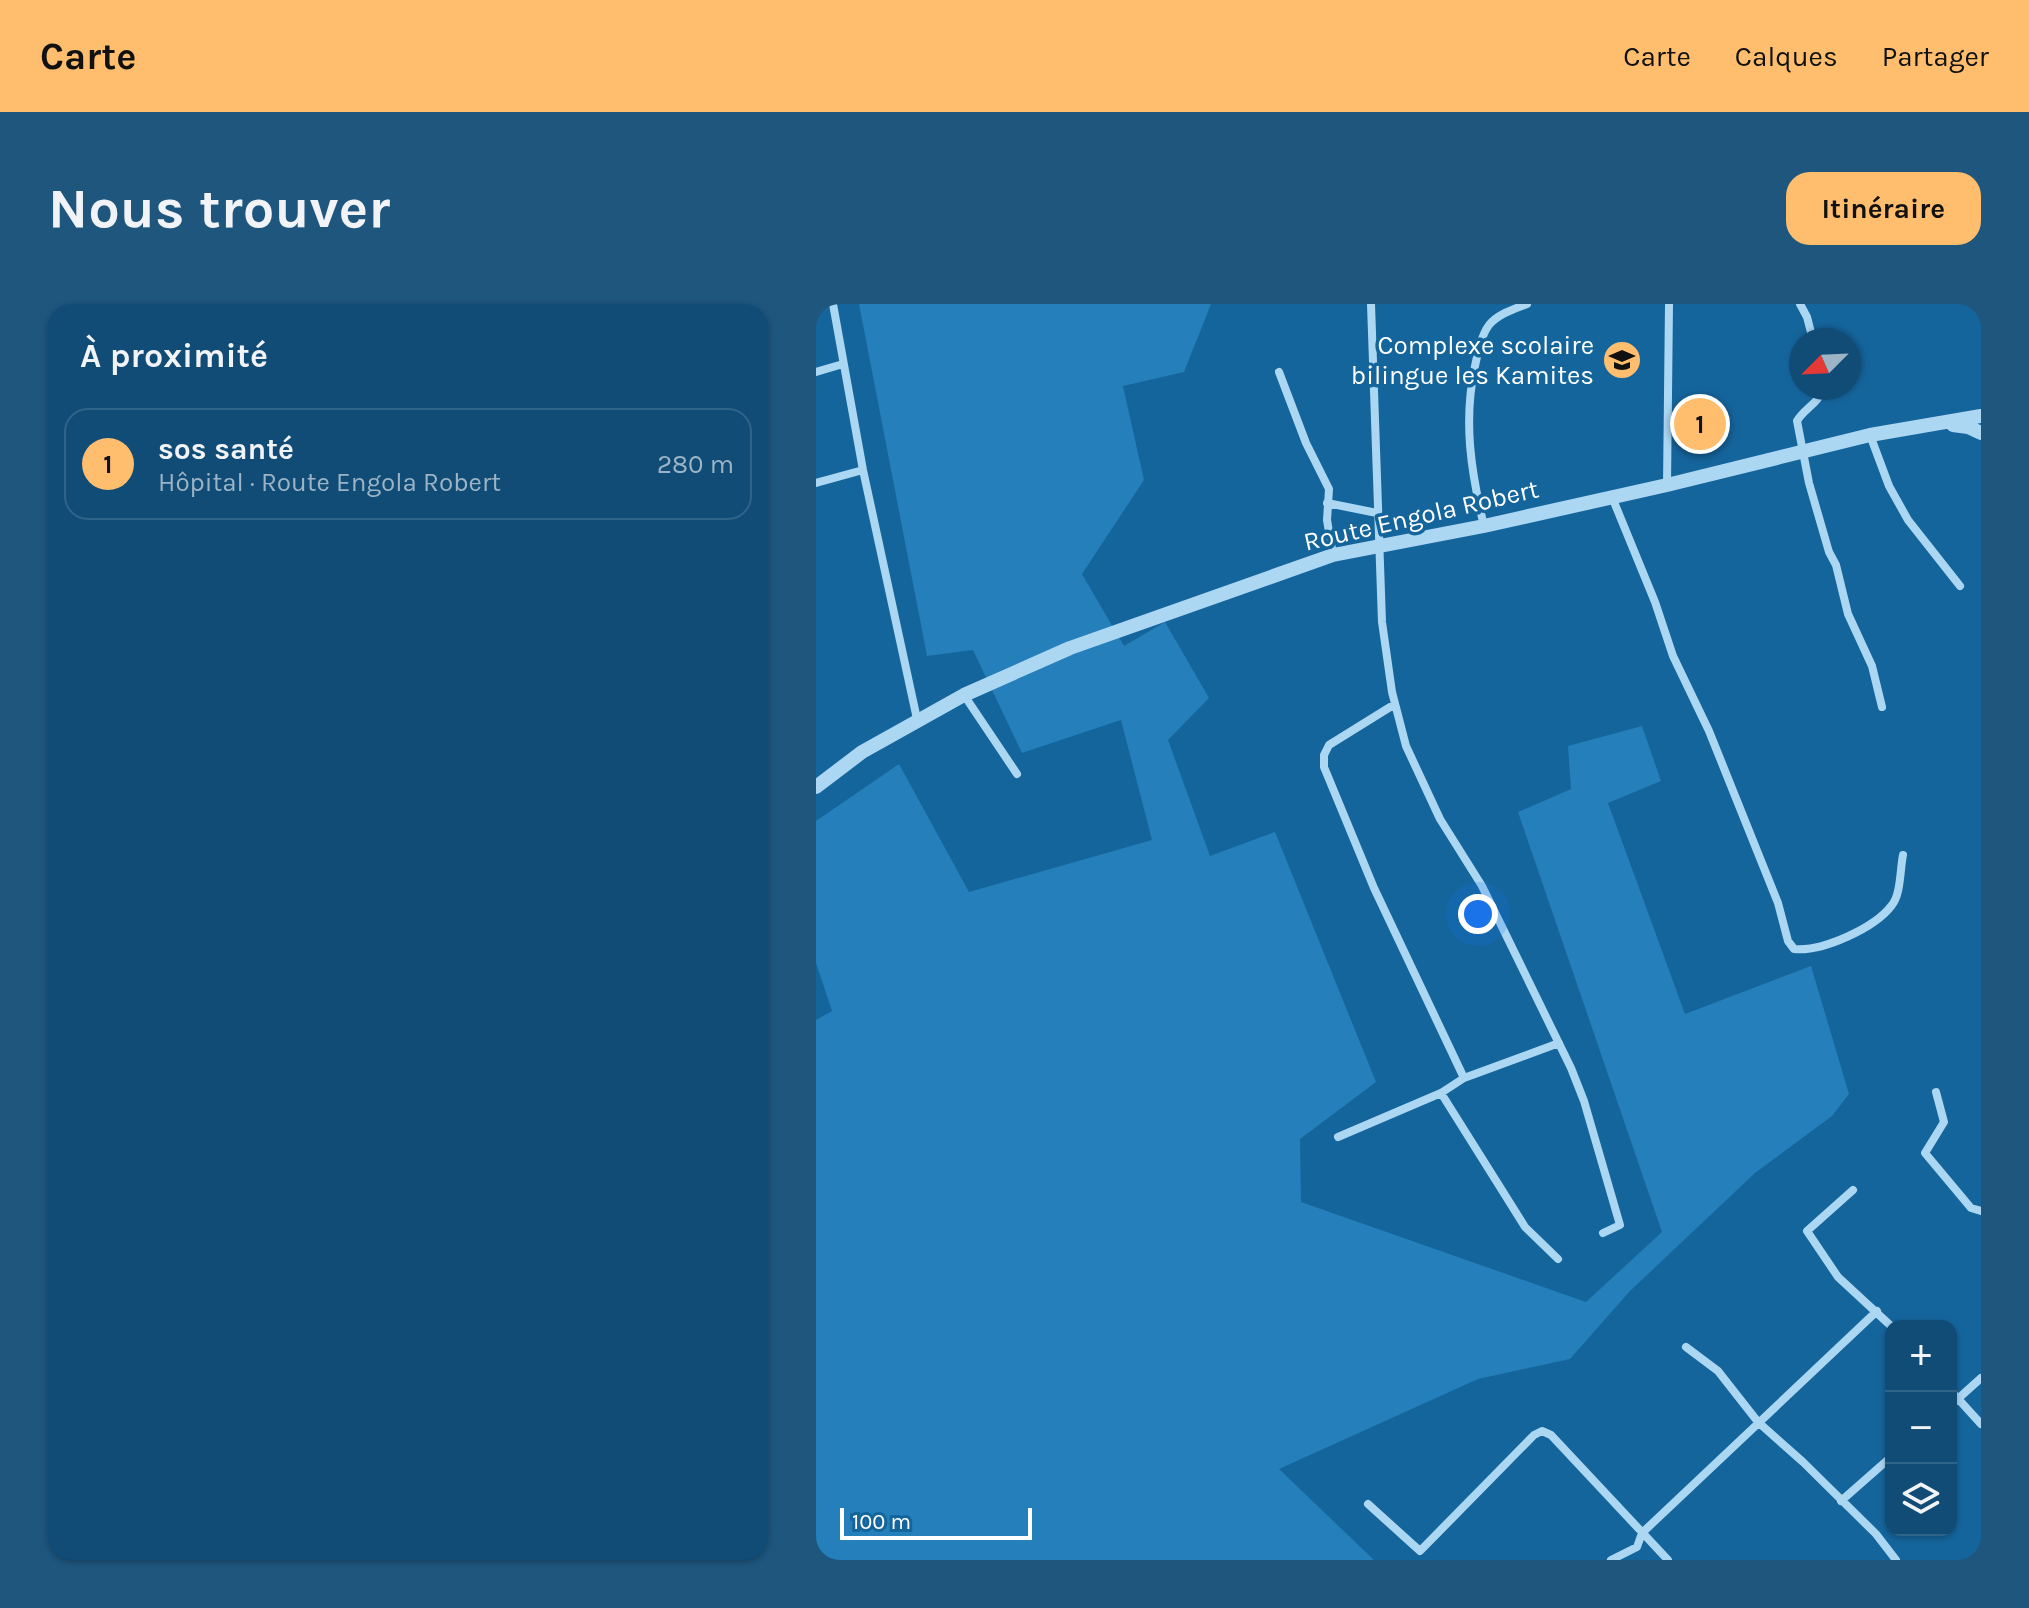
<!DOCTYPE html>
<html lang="fr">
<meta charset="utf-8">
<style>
body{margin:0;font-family:Karla,sans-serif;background:#1e567e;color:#f1f3f6}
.controls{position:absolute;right:24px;bottom:24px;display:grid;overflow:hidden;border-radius:16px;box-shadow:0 2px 6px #0004}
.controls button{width:72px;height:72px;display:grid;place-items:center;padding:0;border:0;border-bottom:2px solid #306388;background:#104c76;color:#f1f3f6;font:40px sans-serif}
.compass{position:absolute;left:973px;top:24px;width:72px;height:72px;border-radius:50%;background:#104c76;box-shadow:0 2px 6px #0004;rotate:246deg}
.scale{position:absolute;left:24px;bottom:20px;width:192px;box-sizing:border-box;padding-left:8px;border:4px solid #fff;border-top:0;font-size:22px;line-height:28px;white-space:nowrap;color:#fff;-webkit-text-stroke:6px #15659d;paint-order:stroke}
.you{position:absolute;left:662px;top:610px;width:28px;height:28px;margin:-20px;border:6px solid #fff;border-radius:50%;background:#1a73e8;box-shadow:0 0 0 12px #1a73e833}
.badge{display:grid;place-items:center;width:52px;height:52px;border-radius:50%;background:#ffbe6e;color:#111;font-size:26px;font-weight:700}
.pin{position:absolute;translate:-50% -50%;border:4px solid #fff;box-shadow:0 2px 8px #0006}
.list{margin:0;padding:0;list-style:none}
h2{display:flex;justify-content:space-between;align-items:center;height:104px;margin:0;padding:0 32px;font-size:34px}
h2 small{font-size:26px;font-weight:400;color:#9cb4c5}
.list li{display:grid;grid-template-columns:52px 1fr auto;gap:24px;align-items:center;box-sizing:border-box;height:112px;margin:0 16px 16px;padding:0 16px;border:2px solid #306388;border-radius:24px}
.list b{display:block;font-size:30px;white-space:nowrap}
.list p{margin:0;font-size:26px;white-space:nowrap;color:#9cb4c5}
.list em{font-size:26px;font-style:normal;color:#9cb4c5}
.icon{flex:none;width:44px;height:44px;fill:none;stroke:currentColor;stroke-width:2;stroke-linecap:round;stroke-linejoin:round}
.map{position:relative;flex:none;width:1165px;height:1256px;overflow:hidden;border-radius:24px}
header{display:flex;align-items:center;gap:48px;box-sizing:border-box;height:112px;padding:0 40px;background:#ffbe6e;color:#111}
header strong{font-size:38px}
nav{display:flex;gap:44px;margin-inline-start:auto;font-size:28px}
.intro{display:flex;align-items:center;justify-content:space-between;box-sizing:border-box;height:192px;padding:0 48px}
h1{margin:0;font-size:56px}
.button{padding:20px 36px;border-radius:24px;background:#ffbe6e;color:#111;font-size:28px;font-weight:700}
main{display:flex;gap:48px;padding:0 48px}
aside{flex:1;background:#104c76;border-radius:24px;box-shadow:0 2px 6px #0004}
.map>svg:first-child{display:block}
</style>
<header>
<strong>Carte</strong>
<nav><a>Carte</a><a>Calques</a><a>Partager</a></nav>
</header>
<div class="intro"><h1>Nous trouver</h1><a class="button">Itinéraire</a></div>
<main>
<aside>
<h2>À proximité<small></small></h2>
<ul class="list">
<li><span class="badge">1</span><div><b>sos santé</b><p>Hôpital · Route Engola Robert</p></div><em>280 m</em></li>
</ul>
</aside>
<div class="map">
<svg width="1165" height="1256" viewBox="0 0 1165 1256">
<rect width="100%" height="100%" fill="#15659d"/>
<!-- green -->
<path fill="#247fba" d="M43,0H395L368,68L307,82L328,176L266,270L308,342L349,318L393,394L352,436L394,552L459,528L560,778L484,835L485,898L770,998L846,928L702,508L755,485L752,442L826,422L845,477L792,499L869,710L995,662L1033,790L1016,812L939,869L814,987L754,1055L662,1075L463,1165L558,1256H0V716L16,707L0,659V517L83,460L153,588L336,536L305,416L206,449L157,346L111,352Z"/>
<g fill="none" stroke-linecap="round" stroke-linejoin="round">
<!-- minor -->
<path stroke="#acd7f3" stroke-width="8" d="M17,0L47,166L101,415
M555,0L566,318L576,388L590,442L624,515L666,582L755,764L768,797L804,921L787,929
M984,0L991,13L997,36
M0,68L27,60
M463,68L490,139L513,185L511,216L517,251
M1007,84C1003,100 988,104 981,117L993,179L1013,248L1020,261L1032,310L1056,362L1066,403
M1054,131L1073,182L1092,216L1144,282
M0,179L47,166
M851,181L853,0
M796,193L839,298L857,352L893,427L962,599L972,637L978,645C1006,648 1059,624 1076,601C1085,590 1084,565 1087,551
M511,199L561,209
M668,222C655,168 647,117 659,62C662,48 665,32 673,21C682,10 698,5 711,0
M148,391L201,470
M579,400L513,441L508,451V463L558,584L648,774
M1120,788L1128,818L1109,849L1155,904L1165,907
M625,789L709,923L742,955
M522,833L625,789L648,774L743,739
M1037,886L991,927L1022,973L1075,1022
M870,1043L902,1067L942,1118L987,1158L1060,1230L1080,1256
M1135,1087L1165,1120
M1135,1101L1165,1074
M1025,1197L1075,1153
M552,1200L604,1247L718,1131L726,1127L735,1131L852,1256
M795,1256L821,1243L826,1229L1061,1007"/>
<!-- tertiary -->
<path stroke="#acd7f3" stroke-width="14" d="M1137,121L1152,123L1165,129
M0,483L46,448L148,391L254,344L517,251L668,222L851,181L1054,131L1165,112"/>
</g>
<!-- icons -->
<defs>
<g id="school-disc" transform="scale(2)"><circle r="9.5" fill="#ffbe6e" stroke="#15659d"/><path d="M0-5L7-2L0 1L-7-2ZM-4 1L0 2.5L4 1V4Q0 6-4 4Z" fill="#111"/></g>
</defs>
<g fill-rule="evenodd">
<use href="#school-disc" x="806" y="56"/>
</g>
<g text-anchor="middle" stroke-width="7" stroke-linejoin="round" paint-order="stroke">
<!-- poi labels -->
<g font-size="26" fill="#fff" stroke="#15659d" text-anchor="end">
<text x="778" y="50">Complexe scolaire<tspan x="778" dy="30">bilingue les Kamites</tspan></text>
</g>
<!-- street labels -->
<g font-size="26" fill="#fff" stroke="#15659d">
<text transform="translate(605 211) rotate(-13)" y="9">Route Engola Robert</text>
</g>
</g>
</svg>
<div class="controls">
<button>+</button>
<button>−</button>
<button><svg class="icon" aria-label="layers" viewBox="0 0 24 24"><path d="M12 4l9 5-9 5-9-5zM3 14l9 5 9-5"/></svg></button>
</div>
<svg class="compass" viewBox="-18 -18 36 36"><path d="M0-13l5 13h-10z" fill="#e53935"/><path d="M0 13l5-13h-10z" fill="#9cb4c5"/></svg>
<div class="scale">100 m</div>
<div class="you"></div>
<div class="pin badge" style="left:884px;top:120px">1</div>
</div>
</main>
